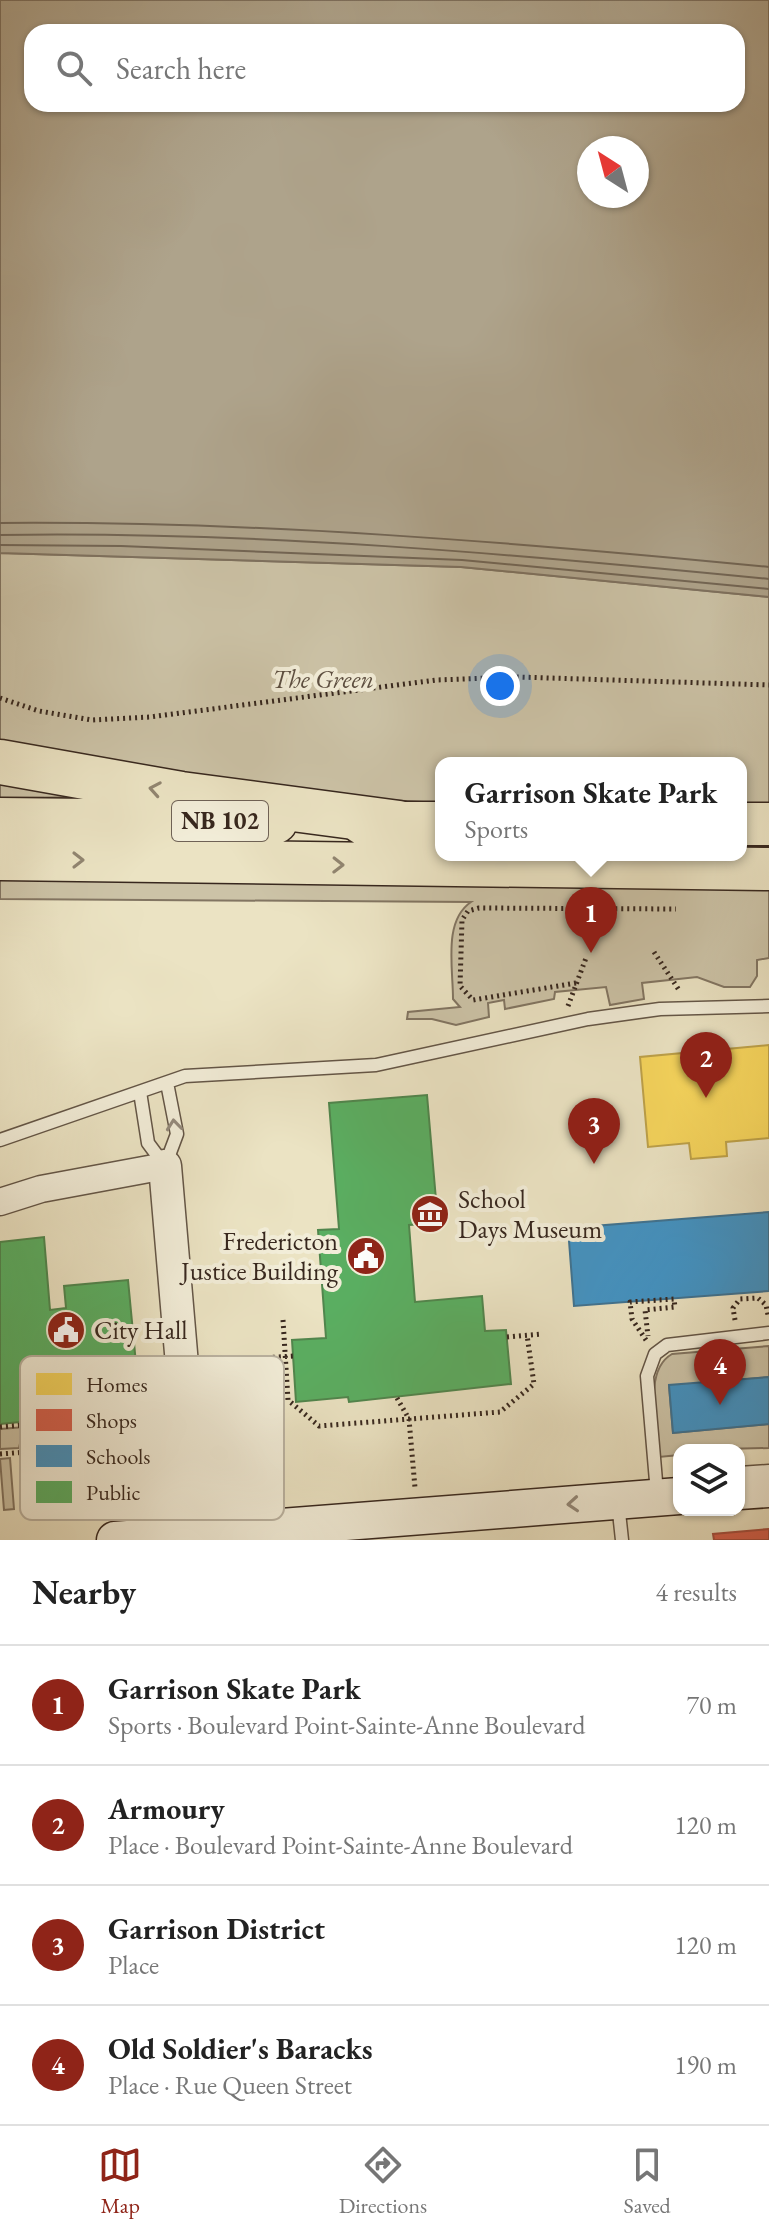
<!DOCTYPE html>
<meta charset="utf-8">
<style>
body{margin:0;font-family:"EB Garamond",serif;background:#f6f6f6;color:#222}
.controls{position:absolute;right:24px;bottom:24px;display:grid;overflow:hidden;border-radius:16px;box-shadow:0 2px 6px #0004}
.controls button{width:72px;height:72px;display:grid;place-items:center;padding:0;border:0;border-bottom:2px solid #e0e0e0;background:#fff;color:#222;font:40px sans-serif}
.compass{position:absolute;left:577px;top:136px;width:72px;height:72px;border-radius:50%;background:#fff;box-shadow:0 2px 6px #0004;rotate:324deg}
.you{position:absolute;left:500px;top:686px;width:28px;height:28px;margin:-20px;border:6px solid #fff;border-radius:50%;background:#1a73e8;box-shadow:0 0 0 12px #1a73e833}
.badge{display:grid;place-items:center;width:52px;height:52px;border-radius:50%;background:#8f2418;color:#fff;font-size:26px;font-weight:700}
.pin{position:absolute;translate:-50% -66px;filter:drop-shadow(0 2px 4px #0008)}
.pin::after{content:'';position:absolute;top:42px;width:28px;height:24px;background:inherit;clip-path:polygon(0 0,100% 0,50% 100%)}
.popup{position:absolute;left:435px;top:757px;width:312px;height:104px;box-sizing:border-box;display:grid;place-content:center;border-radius:16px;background:#fff;filter:drop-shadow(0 2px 6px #0005);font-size:26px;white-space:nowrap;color:#767676}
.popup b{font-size:30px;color:#222}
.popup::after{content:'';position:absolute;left:50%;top:100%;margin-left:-16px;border:16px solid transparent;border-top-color:#fff}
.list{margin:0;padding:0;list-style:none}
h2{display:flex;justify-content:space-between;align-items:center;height:104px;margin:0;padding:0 32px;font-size:34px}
h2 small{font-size:26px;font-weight:400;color:#767676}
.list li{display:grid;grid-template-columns:52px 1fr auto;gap:24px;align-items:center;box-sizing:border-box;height:120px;padding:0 32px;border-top:2px solid #e0e0e0}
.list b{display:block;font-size:30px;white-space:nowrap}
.list p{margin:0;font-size:26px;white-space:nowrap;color:#767676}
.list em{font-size:26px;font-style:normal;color:#767676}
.icon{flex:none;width:44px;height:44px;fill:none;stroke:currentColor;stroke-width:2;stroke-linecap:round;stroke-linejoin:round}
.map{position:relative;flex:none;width:769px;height:1540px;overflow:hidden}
.search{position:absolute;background:#fff;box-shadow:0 2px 6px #0004;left:24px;right:24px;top:24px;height:88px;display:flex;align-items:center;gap:20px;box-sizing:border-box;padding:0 28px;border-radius:24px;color:#767676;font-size:30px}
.sheet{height:584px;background:#fff}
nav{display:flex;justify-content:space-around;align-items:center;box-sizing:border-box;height:112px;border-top:2px solid #e0e0e0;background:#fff;font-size:22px;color:#767676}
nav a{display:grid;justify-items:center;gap:4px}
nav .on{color:#8f2418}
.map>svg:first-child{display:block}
</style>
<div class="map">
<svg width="769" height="1540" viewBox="0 0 769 1540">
<rect width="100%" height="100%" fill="#ebe3c3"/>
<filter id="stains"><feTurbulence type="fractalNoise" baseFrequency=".0025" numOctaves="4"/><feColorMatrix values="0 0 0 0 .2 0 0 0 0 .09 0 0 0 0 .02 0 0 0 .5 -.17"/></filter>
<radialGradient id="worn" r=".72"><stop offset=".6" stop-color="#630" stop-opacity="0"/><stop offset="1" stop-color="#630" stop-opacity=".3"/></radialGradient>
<!-- green -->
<path fill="#ccc3a7" stroke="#827562" stroke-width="2" d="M0,553L461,567L769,597V808H741V763H441V803L243,792L0,742Z
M0,773L91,797L0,798Z
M0,879L769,884V958L757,960V976L750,987H724L697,977L642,983L644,999L610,1005L606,987L555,992L554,999L505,1009L504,1000L488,1003L489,1017L456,1025L432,1019H407L408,1012L460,1007L453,999C453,967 443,921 471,902L0,899Z
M769,1346V1377L669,1386L673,1433L769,1424V1448L679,1450V1455L659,1457C658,1427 642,1371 672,1354Z
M63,1424L64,1444L44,1446L37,1434L32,1433L21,1439L19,1448L0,1449V1429Z
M65,1453L68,1505H58L54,1454Z
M10,1458L14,1509L4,1510L0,1459Z"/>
<!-- water -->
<path fill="#aea38b" stroke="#7e715f" stroke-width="2" fill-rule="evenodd" d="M0,0H769V597L461,567L0,553ZM32,32H737V104H32ZM589,148H637V196H589Z"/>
<!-- homes -->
<path fill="#f6d55c" stroke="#bda149" stroke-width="2" d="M769,1045V1138L726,1142L727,1156L691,1159L689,1143L648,1147L640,1057Z"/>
<!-- shops -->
<path fill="#d6604d" stroke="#a64f3f" stroke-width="2" d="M769,1529V1540H714L713,1534Z"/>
<!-- schools -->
<path fill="#4393c3" stroke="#3f7392" stroke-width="2" d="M769,1212V1291L574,1306L568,1228Z
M769,1377V1424L673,1433L669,1385Z"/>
<!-- public -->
<path fill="#5aae61" stroke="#50864d" stroke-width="2" d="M427,1095L438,1223L409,1225L415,1302L482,1296L485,1331L506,1330L511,1384L349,1402L348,1397L296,1402L292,1340L326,1338L318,1230L339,1229L329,1103Z
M44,1237L50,1310L66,1308L64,1286L128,1280L139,1395L144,1394L145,1417L122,1419L123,1436L100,1438L98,1422L74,1424L72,1401L58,1402L60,1418L0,1424V1242Z"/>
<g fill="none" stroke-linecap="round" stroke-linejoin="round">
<!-- shore -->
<path stroke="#726554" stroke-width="2" d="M0,523C257,521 513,542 769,567
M0,535C257,531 514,554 769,579
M0,545L121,546L462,560L769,589"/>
<!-- service casing -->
<g stroke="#645647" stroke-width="15">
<path id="service" d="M140,1092L148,1143L165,1166
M0,1140L185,1076L376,1065L588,1019L660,1009L769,1006
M165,1166L177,1134L167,1083
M739,1473L769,1471
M657,1493L647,1376L655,1354L667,1345L769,1333
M618,1503L622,1540"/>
</g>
<!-- minor casing -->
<g stroke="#645647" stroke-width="29">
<path id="minor" d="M0,1202L41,1189L165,1166"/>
</g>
<!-- tertiary casing -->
<g stroke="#645647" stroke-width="35">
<path id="tertiary" d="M165,1166L197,1540"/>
</g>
<!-- secondary casing -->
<g stroke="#37271e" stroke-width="39">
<path id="secondary" d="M739,1491L769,1489
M115,1540L679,1496"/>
</g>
<!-- primary casing -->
<g stroke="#37271e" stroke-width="45">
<path id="primary" d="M0,819L276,822
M362,823H441
M741,824H769
M0,859L769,869"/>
</g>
<!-- trunk casing -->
<g stroke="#37271e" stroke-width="47">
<path id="trunk" d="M0,762L181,794L399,823"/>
</g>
<!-- path -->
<path stroke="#37271e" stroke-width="5" stroke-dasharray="2 4" stroke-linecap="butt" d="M0,698L39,711L92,720L150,717L436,680L518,677L769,685
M654,952L679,990
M576,983L473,1000L460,986L462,920L468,911L479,908L676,909
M568,1006L586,958
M283,1320L288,1400L319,1426L500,1412L534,1384L527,1335
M735,1320L733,1308L740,1299L758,1298L766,1305L768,1315
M507,1337L542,1334
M646,1340L632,1319L630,1302L674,1299L675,1307L645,1310L648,1336
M219,1361L293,1356
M397,1398L409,1419L415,1488
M0,1427L67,1421
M112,1437L113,1458
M0,1454L68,1449L65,1401"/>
<!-- service -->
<use href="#service" stroke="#f2edd8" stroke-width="12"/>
<!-- minor -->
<use href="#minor" stroke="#f2edd8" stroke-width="26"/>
<!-- tertiary -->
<use href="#tertiary" stroke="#f2edd8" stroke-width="32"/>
<!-- secondary -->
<use href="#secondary" stroke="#f2edd8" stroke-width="36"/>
<!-- primary -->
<use href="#primary" stroke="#ebe3c3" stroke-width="42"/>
<!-- trunk -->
<use href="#trunk" stroke="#ebe3c3" stroke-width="44"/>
</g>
<!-- one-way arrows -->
<defs><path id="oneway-chevron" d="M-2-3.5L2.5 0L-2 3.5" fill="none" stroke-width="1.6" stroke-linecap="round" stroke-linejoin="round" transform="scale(2)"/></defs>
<g stroke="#918570">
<use href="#oneway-chevron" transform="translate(155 789) rotate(-170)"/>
<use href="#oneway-chevron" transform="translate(78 860)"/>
<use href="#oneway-chevron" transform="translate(338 865) rotate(1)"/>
</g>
<g stroke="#948a7b">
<use href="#oneway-chevron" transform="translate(174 1125) rotate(-96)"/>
<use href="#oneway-chevron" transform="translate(573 1504) rotate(176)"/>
</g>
<!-- icons -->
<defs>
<g id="museum-disc" transform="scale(2)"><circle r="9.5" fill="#8f2418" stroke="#f2edd8"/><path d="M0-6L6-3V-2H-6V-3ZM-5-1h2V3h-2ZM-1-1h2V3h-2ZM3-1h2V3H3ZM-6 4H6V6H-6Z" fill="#fff"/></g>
<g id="civic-disc" transform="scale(2)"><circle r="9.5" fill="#8f2418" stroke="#f2edd8"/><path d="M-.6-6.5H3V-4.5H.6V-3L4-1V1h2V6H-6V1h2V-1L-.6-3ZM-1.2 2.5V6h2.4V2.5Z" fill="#fff"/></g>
</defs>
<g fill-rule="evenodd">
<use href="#museum-disc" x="430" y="1214"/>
<use href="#civic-disc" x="366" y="1256"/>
<use href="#civic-disc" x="66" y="1330"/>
</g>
<g text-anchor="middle" stroke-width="8" stroke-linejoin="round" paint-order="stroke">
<!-- shield labels -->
<rect fill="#f2edd8" stroke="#6f6256" stroke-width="2" x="172" y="801" width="96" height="40" rx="6"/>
<g font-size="24" font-weight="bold" fill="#37271e">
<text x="220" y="829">NB 102</text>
</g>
<!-- park labels -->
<g font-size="26" font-style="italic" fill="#5c4e40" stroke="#f2edd8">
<text x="323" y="688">The Green</text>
</g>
<!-- poi labels -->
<g font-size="26" fill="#37271e" stroke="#f2edd8" text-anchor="start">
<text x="458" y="1208">School<tspan x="458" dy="30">Days Museum</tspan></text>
<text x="338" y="1250" text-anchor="end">Fredericton<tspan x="338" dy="30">Justice Building</tspan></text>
<text x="94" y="1339">City Hall</text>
</g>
</g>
<!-- legend -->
<rect x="20" y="1356" width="264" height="164" rx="12" fill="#f2edd8" stroke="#bab2a0" stroke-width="2"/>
<rect x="36" y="1373" width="36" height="22" fill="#f6d55c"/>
<rect x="36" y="1409" width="36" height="22" fill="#d6604d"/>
<rect x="36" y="1445" width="36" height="22" fill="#4393c3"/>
<rect x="36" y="1481" width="36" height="22" fill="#5aae61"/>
<g font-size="22" fill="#37271e">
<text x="86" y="1392">Homes</text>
<text x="86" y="1428">Shops</text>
<text x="86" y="1464">Schools</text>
<text x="86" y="1500">Public</text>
</g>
<rect width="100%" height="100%" filter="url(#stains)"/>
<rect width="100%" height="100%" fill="url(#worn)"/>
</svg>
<div class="controls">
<button><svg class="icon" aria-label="layers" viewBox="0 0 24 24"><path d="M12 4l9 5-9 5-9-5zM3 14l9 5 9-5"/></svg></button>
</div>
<svg class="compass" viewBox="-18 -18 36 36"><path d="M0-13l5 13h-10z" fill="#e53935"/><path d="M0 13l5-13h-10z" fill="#767676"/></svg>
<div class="you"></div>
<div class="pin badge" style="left:591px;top:953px">1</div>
<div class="popup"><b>Garrison Skate Park</b>Sports</div>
<div class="pin badge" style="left:706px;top:1098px">2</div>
<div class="pin badge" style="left:594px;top:1164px">3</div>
<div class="pin badge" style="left:720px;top:1405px">4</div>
<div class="search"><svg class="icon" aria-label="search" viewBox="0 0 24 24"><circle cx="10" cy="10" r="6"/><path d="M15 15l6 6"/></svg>Search here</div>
</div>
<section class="sheet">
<h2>Nearby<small>4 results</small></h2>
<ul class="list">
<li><span class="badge">1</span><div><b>Garrison Skate Park</b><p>Sports · Boulevard Point-Sainte-Anne Boulevard</p></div><em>70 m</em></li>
<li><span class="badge">2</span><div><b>Armoury</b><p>Place · Boulevard Point-Sainte-Anne Boulevard</p></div><em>120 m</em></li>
<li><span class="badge">3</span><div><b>Garrison District</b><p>Place</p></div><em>120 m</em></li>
<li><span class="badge">4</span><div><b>Old Soldier's Baracks</b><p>Place · Rue Queen Street</p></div><em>190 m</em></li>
</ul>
</section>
<nav>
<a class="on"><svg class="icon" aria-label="map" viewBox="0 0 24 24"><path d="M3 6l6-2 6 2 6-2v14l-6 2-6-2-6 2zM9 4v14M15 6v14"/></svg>Map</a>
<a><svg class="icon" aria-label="directions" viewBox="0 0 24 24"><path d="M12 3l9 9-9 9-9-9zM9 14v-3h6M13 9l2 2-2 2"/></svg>Directions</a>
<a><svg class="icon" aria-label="saved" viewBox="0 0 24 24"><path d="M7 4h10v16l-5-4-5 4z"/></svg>Saved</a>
</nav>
